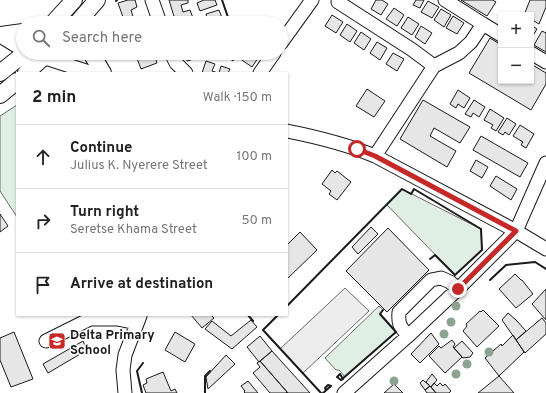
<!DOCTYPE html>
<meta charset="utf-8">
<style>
body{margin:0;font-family:Overpass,sans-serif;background:#f2f2f2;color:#222}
.controls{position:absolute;right:12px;top:12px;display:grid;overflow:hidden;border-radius:0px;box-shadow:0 1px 3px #0004}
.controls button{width:36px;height:36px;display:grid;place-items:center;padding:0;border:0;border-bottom:1px solid #e0e0e0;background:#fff;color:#222;font:20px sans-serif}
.stop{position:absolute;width:12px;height:12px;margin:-9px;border:3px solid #c62828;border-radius:50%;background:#fff}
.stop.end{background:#c62828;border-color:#fff;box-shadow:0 1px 4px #0008}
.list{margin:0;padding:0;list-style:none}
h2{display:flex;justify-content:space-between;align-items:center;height:52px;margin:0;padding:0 16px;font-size:17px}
h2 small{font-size:13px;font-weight:400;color:#767676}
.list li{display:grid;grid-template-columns:26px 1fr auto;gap:12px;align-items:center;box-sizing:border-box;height:64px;padding:0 16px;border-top:1px solid #e0e0e0}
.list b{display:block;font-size:15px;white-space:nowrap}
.list p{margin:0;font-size:13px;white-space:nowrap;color:#767676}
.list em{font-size:13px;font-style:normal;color:#767676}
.icon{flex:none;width:22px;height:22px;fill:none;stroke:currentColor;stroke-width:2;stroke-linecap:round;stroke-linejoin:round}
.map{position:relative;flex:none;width:546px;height:393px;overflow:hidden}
.search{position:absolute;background:#fff;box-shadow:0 1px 3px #0004;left:16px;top:16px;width:272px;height:44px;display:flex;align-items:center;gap:10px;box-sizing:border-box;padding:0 14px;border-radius:22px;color:#767676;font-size:15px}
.panel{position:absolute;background:#fff;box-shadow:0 1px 3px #0004;left:16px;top:72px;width:272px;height:244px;border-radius:0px}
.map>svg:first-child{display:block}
</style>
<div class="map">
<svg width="546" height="393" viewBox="0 0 546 393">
<rect width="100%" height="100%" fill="#fff"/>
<!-- green -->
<path fill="#e0efe3" stroke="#6a6a6a" d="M17,105V217L0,191V116Z
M402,189L481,229L482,250L455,275L387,205Z
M379,306L383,310L380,315L396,332L345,377L339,370H336L325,358Z"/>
<!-- parking -->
<path fill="#ededed" stroke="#6a6a6a" d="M345,288L369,311L303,373L280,349Z"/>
<!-- building -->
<path fill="#e6e6e6" stroke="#1a1a1a" d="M128,0H135L137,7L131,10L135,23H125L118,3Z
M169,0H188V3L181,5L183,12L190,10L193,18L176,23Z
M204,0H215L217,5L200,11L197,3Z
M376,0H382L388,4L381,15L371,9Z
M416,0H424L420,8L413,5Z
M461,0H493L496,2L487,16Z
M530,0H546V7L539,24L531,19V15H524Z
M428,1L439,7L432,18L421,12Z
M394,8L404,15L397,26L386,19Z
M441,9L451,15L444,27L434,20Z
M219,10L224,23H216L215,19L208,22L206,14Z
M332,15L343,22L336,33L325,26Z
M453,16L464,23L457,34L446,28Z
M408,17L419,24L412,35L401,28Z
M347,24L357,31L350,42L340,35Z
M531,25L537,29L531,39Z
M421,26L432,33L425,44L415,37Z
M542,31L546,33V52L534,45Z
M361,32L371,39L364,50L354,43Z
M490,38L501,45V81H531V64L546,73V84L531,110L469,73Z
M377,42L387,48L380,60L370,53Z
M135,53H145L146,56L154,54L157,63L141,69Z
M185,53H204V56L187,61Z
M228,53H251L258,58L252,67L236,56L233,61L226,56Z
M393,53L404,59L397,71L386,64Z
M206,61L215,64L212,71L218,73H202Z
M221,66L230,69L228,73H219Z
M367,89L385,101L374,117L356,106Z
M458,90L470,98L464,108L458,104L456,108L450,104Z
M423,100L470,127L460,143L434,128L430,136L456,151L447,167L400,139Z
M474,100L485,107L479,117L473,113L471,117L465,114Z
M490,109L504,118L496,131L491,128L493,125L484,120Z
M507,118L516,124L509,135L505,132L503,135L498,132Z
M520,125L534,134L526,148L521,145L523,142L513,136Z
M481,136L528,163L520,177L473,150Z
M476,160L488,167L482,178L470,171Z
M332,170L335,173L337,171L351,182L337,200L329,194L331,191L322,184Z
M496,176L517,189L511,200L490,186Z
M0,214L8,226L0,232Z
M371,227L378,234L358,254L352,247Z
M388,228L429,270L387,312L346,271Z
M300,232L317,250L287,279V245Z
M515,274L521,280H522L533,294L516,308L499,289Z
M546,289V320L532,304Z
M483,310L499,326L477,347L463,331L467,326L466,324L480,311L481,312Z
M508,313L516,320L526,331L516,340L502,320Z
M191,315H211L214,318L202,328Z
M542,318L546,323V334L525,353L516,340Z
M251,320L257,327L232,349L205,329L212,321L231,336Z
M14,332L33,379L11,387L0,360V338Z
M175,332L195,344L185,362L165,350Z
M431,333L439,344L420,363L411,354Z
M513,335L524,352L499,376L485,358L501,344L502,346Z
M260,336L272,351L259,362L247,347Z
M452,340L455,344L453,347L462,357L445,373L429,356L439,346L441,348Z
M83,341L87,350L48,373L43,364Z
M462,341L473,353L470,357L463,358L454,348Z
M272,351L310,393H288L260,361Z
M226,355L235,364L208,389L206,377Z
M260,361L287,392L286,393H270L253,373L260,367L257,363Z
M163,372L171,391L175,389L177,393H146L143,385L147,383L146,379Z
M432,374L437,380L431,387L426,382Z
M499,376L514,393H478Z
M423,380L430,386L425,390L420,383Z
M248,381L258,393H245L244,392L245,391L241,386Z
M434,383L437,386L440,383L443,386L445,384L451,391L449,393H436L431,387Z
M394,384L403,393H384Z
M430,386L436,393H427L425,390Z"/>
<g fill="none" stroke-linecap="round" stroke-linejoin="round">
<!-- minor casing -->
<g stroke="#1a1a1a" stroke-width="15">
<path id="minor" d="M152,0L160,23
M338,2L411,49L434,66
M483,24L501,35
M0,36L23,50
M281,43L312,0
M30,53L92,73
M171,53L176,63L186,73
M531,53L546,62
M260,73L274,53
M287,131C317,137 346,144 375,156L516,231L546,249
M375,156L434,66L459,53L471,42L483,24L445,0
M408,336C400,326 398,325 399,312L431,280L441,278L450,282L458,289
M46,341L90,319H117L137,323
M125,393L123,370L125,355L140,316
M344,393L408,336L458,289L516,231L546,163"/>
</g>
<!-- major casing -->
<g stroke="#1a1a1a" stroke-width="18">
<path id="major" d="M53,23L74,0
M77,23L97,0
M0,35L23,32
M91,53L103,73
M0,73L25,53
M26,73L48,53
M0,95L17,81"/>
</g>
<!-- minor -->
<use href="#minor" stroke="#fff" stroke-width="13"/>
<!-- major -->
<use href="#major" stroke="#fff" stroke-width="16"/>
<!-- wall -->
<path stroke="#1a1a1a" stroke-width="2" d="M222,0L230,23
M116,1L117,0
M490,280L506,265L535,262L546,269
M287,306L402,189L411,194L414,189L481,229L482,250L455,275L435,255L430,259
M248,315L253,321
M278,315L263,330L321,393
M340,374L343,379L341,380L337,377Z
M341,380L396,332L380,314L383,310
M142,393L137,371L143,363
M205,393V376L210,371
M323,393L331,386L328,385L325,388L326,390"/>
</g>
<!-- trees -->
<g fill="#8aa48f">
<circle cx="456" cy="306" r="4.5"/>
<circle cx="451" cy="322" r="4.5"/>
<circle cx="444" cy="334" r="4.5"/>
<circle cx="489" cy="352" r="4.5"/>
<circle cx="467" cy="364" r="4.5"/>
<circle cx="456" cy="374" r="4.5"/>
<circle cx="394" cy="381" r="4.5"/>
</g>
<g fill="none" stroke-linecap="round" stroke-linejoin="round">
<!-- route -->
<path stroke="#c62828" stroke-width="5" d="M357,149L375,156L516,231L458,289"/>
</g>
<!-- icons -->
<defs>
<g id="school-square" transform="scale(0.9)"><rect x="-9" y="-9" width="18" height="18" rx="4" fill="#c62828" stroke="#fff"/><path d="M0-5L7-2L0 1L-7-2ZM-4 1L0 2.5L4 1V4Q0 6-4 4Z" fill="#fff"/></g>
</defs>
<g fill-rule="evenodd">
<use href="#school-square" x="57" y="341"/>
</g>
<g text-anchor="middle" stroke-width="3" stroke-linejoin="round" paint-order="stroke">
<!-- poi labels -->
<g font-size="13" font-weight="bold" fill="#1a1a1a" stroke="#fff" text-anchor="start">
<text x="70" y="339">Delta Primary<tspan x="70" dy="15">School</tspan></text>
</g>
</g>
</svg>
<div class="controls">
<button>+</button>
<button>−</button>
</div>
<div class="stop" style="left:357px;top:149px"></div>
<div class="stop end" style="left:458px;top:289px"></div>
<div class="search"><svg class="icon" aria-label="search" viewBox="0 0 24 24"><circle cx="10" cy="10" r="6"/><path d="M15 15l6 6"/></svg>Search here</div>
<section class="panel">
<h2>2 min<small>Walk · 150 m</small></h2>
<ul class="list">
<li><svg class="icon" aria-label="ahead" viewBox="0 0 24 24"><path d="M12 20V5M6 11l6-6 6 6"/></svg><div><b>Continue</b><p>Julius K. Nyerere Street</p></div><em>100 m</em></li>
<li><svg class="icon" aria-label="right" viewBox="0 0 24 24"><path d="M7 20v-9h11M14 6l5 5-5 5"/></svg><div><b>Turn right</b><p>Seretse Khama Street</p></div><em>50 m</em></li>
<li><svg class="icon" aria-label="arrive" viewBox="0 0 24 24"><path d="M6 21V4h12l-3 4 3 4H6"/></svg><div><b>Arrive at destination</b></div></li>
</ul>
</section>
</div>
